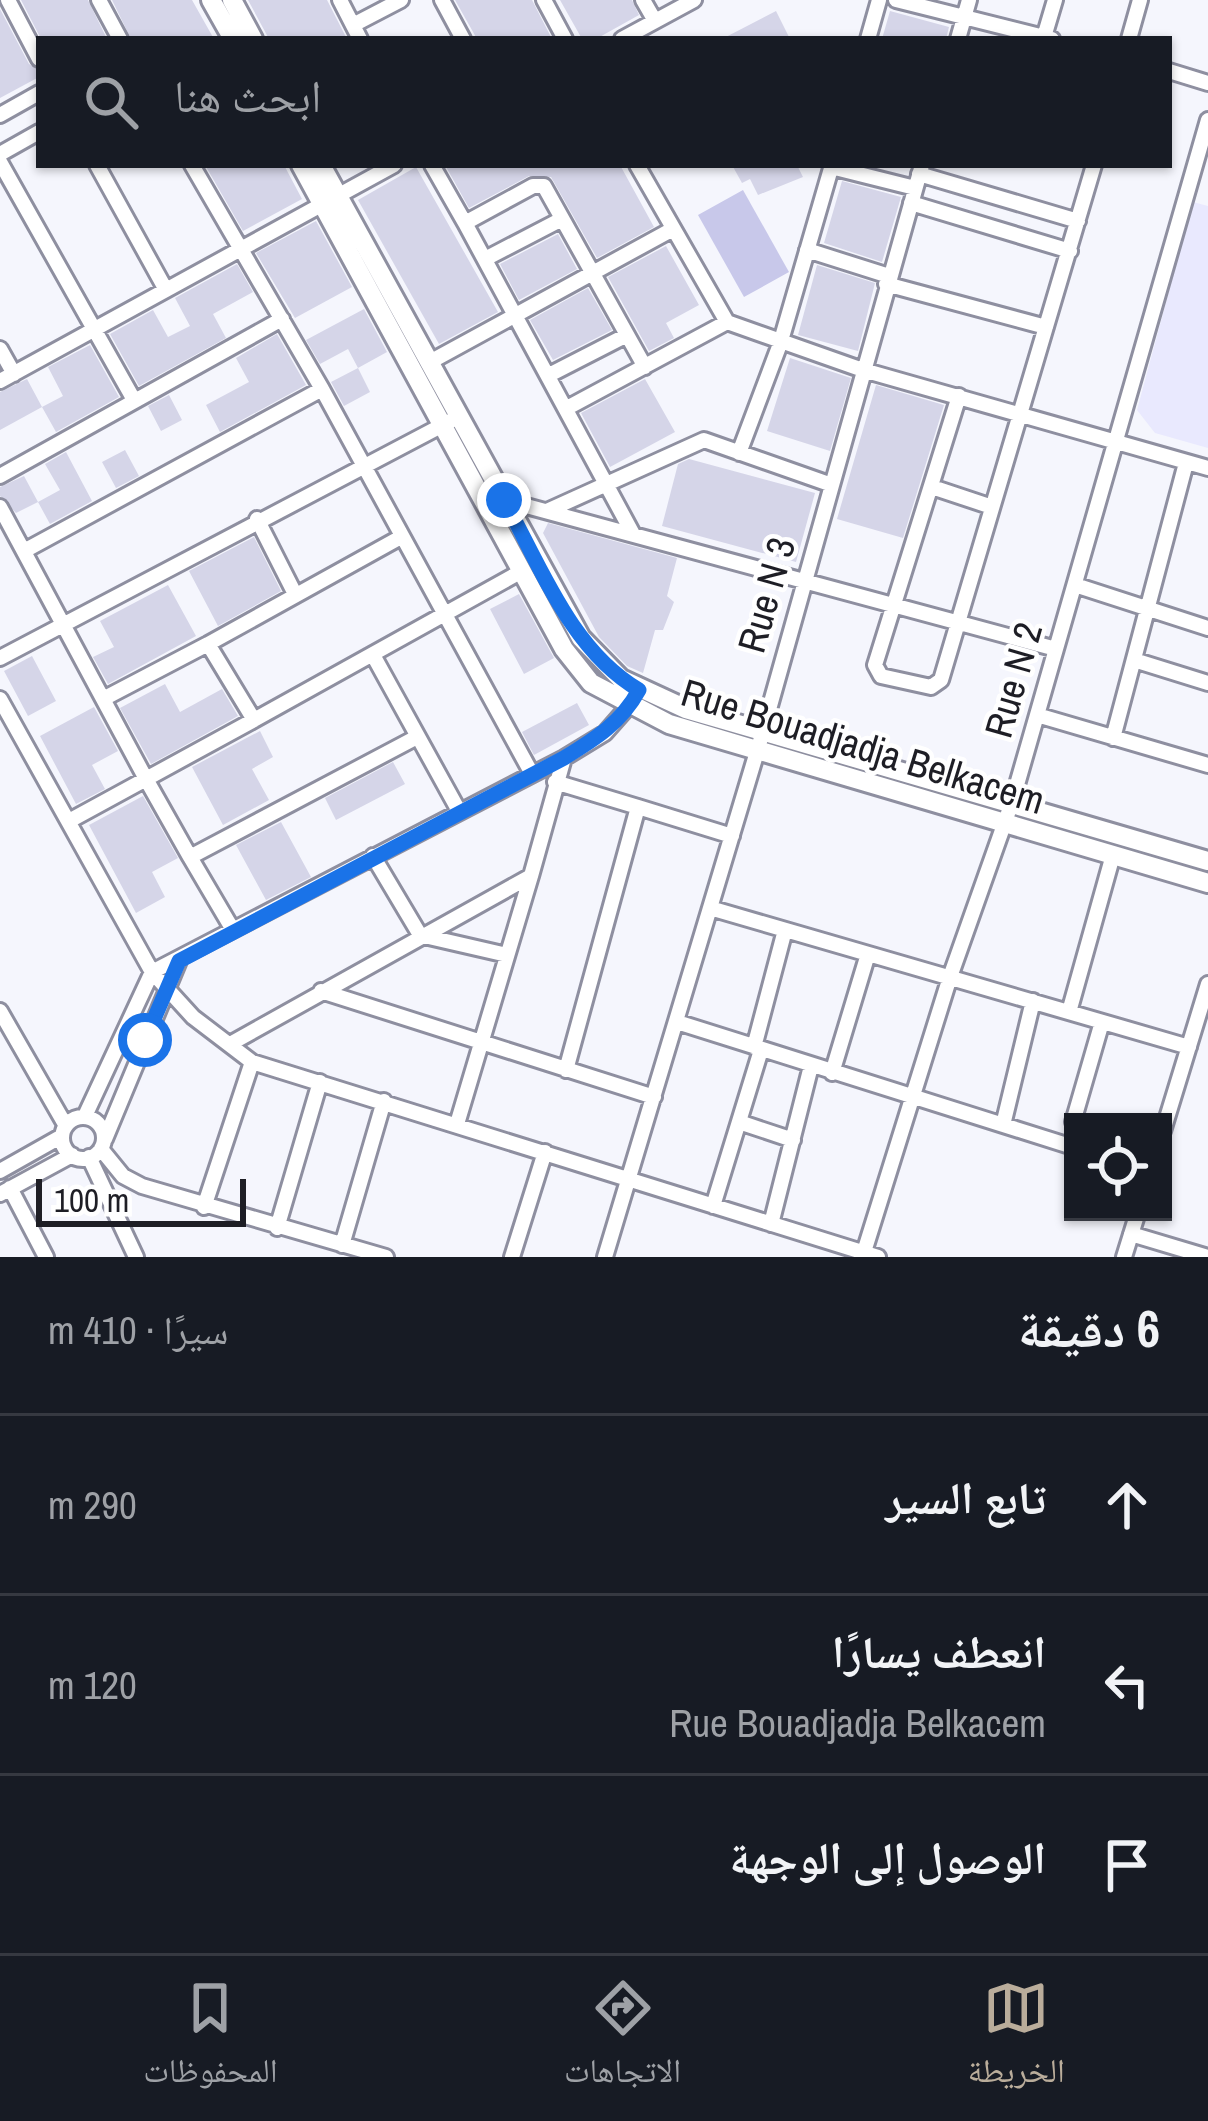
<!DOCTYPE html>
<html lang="ar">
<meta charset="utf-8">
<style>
body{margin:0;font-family:"Archivo Narrow","Noto Naskh Arabic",sans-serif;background:#20242c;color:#f1f3f6;direction:rtl}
.controls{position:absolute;right:36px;bottom:36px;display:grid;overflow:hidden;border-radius:0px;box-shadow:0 3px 9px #0004}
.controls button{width:108px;height:108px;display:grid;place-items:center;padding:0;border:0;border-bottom:3px solid #363941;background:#171b24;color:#f1f3f6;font:60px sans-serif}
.scale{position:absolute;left:36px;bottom:30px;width:210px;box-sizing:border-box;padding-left:12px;border:6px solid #1e1e25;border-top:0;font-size:33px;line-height:42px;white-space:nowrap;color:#1e1e25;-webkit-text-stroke:9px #fff;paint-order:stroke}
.stop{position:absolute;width:36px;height:36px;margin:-27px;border:9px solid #1a73e8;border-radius:50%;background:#fff}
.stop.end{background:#1a73e8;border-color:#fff;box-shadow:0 3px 12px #0008}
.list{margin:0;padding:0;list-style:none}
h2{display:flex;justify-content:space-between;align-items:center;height:156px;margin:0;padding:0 48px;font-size:51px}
h2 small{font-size:39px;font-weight:400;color:#9ea1a6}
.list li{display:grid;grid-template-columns:78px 1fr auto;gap:36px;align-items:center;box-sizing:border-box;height:180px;padding:0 48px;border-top:3px solid #363941}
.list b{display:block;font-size:45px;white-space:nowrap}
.list p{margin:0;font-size:39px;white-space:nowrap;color:#9ea1a6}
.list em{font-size:39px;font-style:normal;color:#9ea1a6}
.icon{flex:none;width:66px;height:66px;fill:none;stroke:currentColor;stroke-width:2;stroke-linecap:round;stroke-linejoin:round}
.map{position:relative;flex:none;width:1208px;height:1257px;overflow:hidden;direction:ltr}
.search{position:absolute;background:#171b24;box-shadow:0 3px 9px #0004;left:36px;right:36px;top:36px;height:132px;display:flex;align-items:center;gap:30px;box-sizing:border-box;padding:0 42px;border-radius:0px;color:#9ea1a6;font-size:45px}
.sheet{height:696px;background:#171b24}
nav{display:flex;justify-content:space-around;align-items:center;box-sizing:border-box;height:168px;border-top:3px solid #363941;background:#171b24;font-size:33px;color:#9ea1a6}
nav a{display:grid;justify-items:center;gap:6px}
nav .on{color:#baad9b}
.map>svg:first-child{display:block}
</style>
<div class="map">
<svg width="1208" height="1257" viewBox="0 0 1208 1257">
<rect width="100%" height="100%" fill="#f5f6fd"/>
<!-- built -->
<path fill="#e9e9fe" d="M1193,202L1208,206V448L1155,433L1137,410Z"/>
<!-- green -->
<path fill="#c8c8ea" d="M743,190L789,272L744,297L698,215Z"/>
<!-- building -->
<path fill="#d5d5e8" d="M21,0H88L107,39H41Z
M112,0H192L214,39H131Z
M248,0H327L347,39H269Z
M455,0H532L552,39H477Z
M560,0H632L639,15L596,39H582Z
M0,9L29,64L39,70V77L0,98Z
M776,11L790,39H722Z
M890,11L949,27L946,39H882Z
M205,165H284L302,199L243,231Z
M445,165H620L654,227L597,258L551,177L529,176L469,208Z
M732,165H797L803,177L758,195L750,179L742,183Z
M416,167L498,312L439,344L358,200Z
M842,181L901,197L882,262L824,243Z
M316,221L352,287L295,318L256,253Z
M558,234L577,269L519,300L500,264Z
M666,246L699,305L666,323L674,338L649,351L608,277Z
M237,264L253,292L213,314L226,338L139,386L110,334L153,310L168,337L190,326L175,298Z
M817,265L875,283L858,351L798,335Z
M588,288L612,330L553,360L530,320Z
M364,309L387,352L358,368L348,349L320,364L306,340Z
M277,334L306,385L220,432L206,405L249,382L236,358Z
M90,345L119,397L56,432L42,407L63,396L48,367Z
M790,358L851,378L830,451L767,431Z
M358,368L370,392L344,406L331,382Z
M27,379L42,407L0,430V392Z
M645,379L675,432L610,467L581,413Z
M876,385L944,405L903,538L837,519Z
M169,395L182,420L161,431L148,406Z
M125,450L139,476L116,488L102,462Z
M66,452L92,501L50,524L38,502L60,490L45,464Z
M689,459L815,493L796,562L662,526L678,464Z
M24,476L38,502L16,513L0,496V487Z
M548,523L677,558L667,596L674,602L663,630H655L643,673L627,666L599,637L543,533Z
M254,537L281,591L218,626L189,571Z
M168,585L196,636L108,684L93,657L114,647L100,621Z
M519,594L554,658L524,674L490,609Z
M32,656L56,701L28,716L4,671Z
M165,684L180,712L222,689L238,716L151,764L120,708Z
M577,703L589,725L534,755L522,732Z
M94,707L118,751L92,765L105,789L76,804L40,736Z
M260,731L273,757L252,769L269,800L223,825L192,767Z
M393,762L405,784L336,820L325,798Z
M143,796L178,858L152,872L165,897L136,913L89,825Z
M281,822L311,877L266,900L236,845Z"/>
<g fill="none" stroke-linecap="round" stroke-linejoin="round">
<!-- street casing -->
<g stroke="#8e8fa0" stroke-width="20">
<path id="street" d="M8,0L39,59
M99,0L120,39
M340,0L360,39
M442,0L463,39
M544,0L565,39
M643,0L655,21
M896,0L1052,39
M353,25L401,0
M1044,37L1055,0
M622,39L694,0
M868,39L879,0
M958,39L969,0
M1129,39L1140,0
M1169,71L1208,83
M0,115L39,93
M0,154L39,132
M0,162L134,400
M97,165L166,290
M192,165L322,389L532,774
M432,165L465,223L533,186H544L645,367
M637,165L727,322L863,370L1208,468
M831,167L915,188
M919,174L1078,221
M911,203L1070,251
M465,223L633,534
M807,250L889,276
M485,259L562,219
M886,284L1046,327
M0,349L14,374
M428,363L673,229
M549,375L627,335
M0,381L394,165
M959,396L875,665L881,676L931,687L941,680L1094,165
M567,408L727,322
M739,453L780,344L832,165
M0,476L282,319
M932,487L992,507
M504,500L1056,649
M0,507L103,699
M547,511L704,440L832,485
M257,519L295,594
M401,537L208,644L254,720L522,571
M24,551L322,389
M1075,585L1208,628
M208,644L103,699L146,779L254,720
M373,655L459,811
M0,658L458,417
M1134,660L1208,683
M0,699L152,972L193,1017L252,1062L878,1257
M1037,715L1208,765
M1113,738L1186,463
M555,782L638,807
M69,821L146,779L190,857L417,737
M373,856L420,935L507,955
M190,857L233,930
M710,908L1189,1047
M321,991L654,1097
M0,1011L66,1126
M1069,1012L1113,855
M677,1022L1073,1147
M230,1044L531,876L564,758
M754,1047L785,930
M566,1070L638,807L732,836
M832,1073L868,954
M85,1116L152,972L564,758L605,733L634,700
M62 1138a21 21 0 1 1 42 0a21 21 0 1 1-42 0Z
M739,1122L793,1140
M1073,1122L1102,1022
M457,1124L531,876
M1003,1125L1033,1001
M1163,1131L1208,984
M105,1139L179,961
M101,1149L123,1176L142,1186L386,1257
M89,1157L136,1257
M0,1171L62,1136
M10,1188L46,1257
M0,1194L72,1155
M713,1206L761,1050
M204,1207L252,1062
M771,1224L811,1066
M277,1228L320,1082
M1131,1234L1208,1257
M342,1245L384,1101
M864,1252L950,977L1012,802L1208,120
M512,1257L545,1152
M605,1257L759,745L922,165
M1124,1257L1138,1212"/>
</g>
<!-- secondary casing -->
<g stroke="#8e8fa0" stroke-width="24">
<path id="secondary" d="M211,0L233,39
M232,0L253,39
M301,165L564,649L591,683L669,724L1208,883
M321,165L581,638L621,679L686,709L1208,861"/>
</g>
<!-- street -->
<use href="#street" stroke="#fff" stroke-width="14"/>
<!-- secondary -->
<use href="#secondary" stroke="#fff" stroke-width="18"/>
</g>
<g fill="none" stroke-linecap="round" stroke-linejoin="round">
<!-- route -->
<path stroke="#1a73e8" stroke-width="15" d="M145,1040L179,961L564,758C595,739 621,723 639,690C571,650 541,567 504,500"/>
</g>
<g text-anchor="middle" stroke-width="9" stroke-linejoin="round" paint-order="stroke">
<!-- street labels -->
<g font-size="39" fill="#1e1e25" stroke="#fff">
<text transform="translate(766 595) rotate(-74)" y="14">Rue N 3</text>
<text transform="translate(1013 680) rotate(-74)" y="14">Rue N 2</text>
<text transform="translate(863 746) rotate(17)" y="14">Rue Bouadjadja Belkacem</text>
</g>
</g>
</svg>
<div class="controls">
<button><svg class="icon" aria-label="locate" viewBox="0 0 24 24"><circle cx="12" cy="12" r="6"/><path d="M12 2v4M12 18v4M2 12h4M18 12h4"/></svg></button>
</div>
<div class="scale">100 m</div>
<div class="stop" style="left:145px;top:1040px"></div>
<div class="stop end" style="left:504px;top:500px"></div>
<div class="search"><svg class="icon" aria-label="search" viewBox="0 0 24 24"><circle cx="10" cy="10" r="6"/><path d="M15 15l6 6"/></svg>ابحث هنا</div>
</div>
<section class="sheet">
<h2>6 دقيقة<small>سيرًا · 410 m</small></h2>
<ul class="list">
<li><svg class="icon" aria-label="ahead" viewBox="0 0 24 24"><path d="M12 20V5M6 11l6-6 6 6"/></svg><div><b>تابع السير</b></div><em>290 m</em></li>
<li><svg class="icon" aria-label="left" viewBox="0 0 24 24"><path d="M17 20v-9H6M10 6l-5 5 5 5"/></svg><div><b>انعطف يسارًا</b><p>Rue Bouadjadja Belkacem</p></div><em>120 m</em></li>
<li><svg class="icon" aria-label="arrive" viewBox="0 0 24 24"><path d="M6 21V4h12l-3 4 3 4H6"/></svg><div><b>الوصول إلى الوجهة</b></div></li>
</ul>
</section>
<nav>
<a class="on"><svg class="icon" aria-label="map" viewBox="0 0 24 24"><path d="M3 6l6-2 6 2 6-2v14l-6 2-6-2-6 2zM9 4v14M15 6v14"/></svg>الخريطة</a>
<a><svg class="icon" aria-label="directions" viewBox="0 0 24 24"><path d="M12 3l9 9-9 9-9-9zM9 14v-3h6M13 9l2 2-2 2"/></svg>الاتجاهات</a>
<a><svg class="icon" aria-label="saved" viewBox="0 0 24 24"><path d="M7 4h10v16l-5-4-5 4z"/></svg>المحفوظات</a>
</nav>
